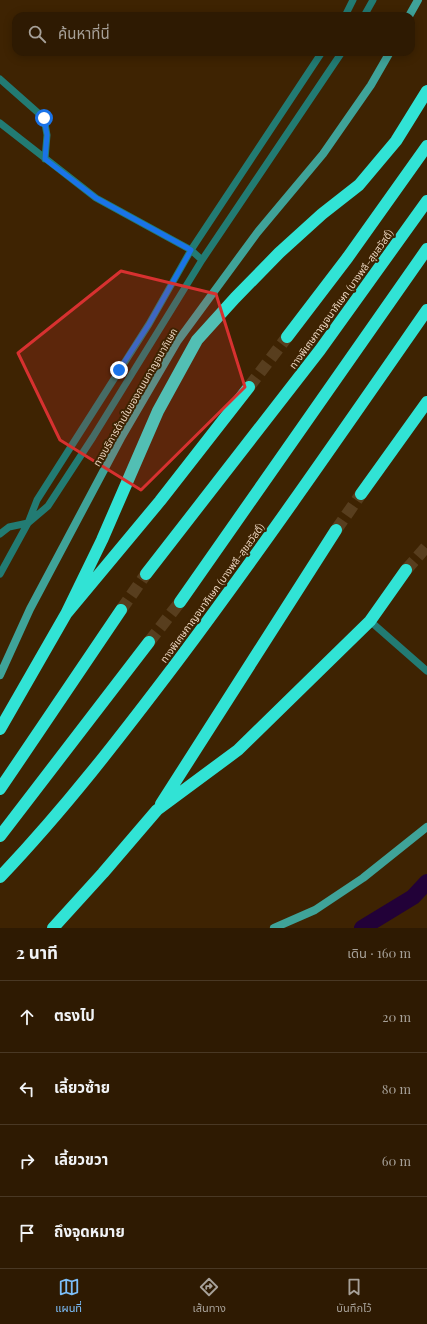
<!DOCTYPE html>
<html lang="th">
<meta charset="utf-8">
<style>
body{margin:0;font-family:"Playfair Display","Noto Sans Thai",serif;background:#3a2711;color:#f1f3f6}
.stop{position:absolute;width:12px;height:12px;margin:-9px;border:3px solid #1a73e8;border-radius:50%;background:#fff}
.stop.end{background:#1a73e8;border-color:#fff;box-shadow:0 1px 4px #0008}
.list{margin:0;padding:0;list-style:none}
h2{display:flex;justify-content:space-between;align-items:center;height:52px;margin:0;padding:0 16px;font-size:17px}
h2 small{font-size:13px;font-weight:400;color:#a7a199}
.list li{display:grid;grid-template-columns:26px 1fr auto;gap:12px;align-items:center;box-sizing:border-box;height:72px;padding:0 16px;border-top:1px solid #493824}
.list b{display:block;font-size:15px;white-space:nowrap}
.list em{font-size:13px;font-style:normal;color:#a7a199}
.icon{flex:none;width:22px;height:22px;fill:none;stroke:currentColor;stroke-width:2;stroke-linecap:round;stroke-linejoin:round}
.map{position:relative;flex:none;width:427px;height:928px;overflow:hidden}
.search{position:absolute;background:#2e1a02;box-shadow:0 2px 10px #0003;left:12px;right:12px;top:12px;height:44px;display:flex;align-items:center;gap:10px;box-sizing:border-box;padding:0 14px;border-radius:12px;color:#a7a199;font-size:15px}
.sheet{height:340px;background:#2e1a02}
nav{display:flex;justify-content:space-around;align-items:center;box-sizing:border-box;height:56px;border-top:1px solid #493824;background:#2e1a02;font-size:11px;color:#a7a199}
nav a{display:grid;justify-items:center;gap:2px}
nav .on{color:#7cbef9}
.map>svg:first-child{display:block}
</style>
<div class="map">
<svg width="427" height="928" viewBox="0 0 427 928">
<rect width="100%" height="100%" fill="#3e2302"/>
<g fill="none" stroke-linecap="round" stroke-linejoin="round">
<!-- canal -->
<path stroke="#220138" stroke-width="16" d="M362,928L413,897L427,882"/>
<!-- highway-tunnel -->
<path stroke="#583e1e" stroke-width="12" stroke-dasharray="12 6" stroke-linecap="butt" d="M249,387L287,337
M336,530L361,494
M406,570L427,546
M121,610L146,574
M149,642L180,602"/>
<!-- lane -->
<path stroke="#227b73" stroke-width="7" d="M345,16L353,0
M364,16L373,0
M322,52L191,250L149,324L37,500L28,523L48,506L93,437L202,260L342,52
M0,79L44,118L47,135L45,159
M0,123L96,198L191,250L202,260
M0,534L9,527L28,523
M0,574L28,523
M370,621L427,671"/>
<!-- secondary -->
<path stroke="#3fa399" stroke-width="8" d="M409,16L418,0
M0,675L30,609L121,438L177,342L257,233L323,154L371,85L390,52
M274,928L315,910L363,878L427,827"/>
<!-- highway -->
<path stroke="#31e3d5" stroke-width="12" d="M287,337L348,257L427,146
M361,494L427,402
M146,574L320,350L427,201
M180,602L427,249
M66,614L102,540L158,411L197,340L235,298L279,253L322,214L359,185L396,141L427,91
M0,729L66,614L160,501L249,387
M0,789L121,610
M161,804L336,530
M0,836L149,642
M0,877C64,810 121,736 177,662C263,547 345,428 427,310
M53,928L103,873L157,810L238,750L370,621L406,570"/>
</g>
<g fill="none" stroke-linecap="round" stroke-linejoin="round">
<!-- route -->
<path stroke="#1a73e8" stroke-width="5" d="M44,118L47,135L45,159L96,198L191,250L149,324L119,370"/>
</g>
<!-- marked area -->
<path fill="#d73130" fill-opacity="0.2" stroke="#d73130" stroke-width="3" stroke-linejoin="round" d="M121,271L216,294L245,387L141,490L60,440L18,353Z"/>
<g text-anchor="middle" stroke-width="4" stroke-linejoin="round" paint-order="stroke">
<!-- street labels -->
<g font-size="10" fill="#ecd6c0" stroke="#3e2302">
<text transform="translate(341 299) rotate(-54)" y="4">ทางพิเศษกาญจนาภิเษก (บางพลี-สุขสวัสดิ์)</text>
<text transform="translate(135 397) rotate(-60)" y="4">ทางบริการด้านในของถนนกาญจนาภิเษก</text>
<text transform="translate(212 593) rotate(-54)" y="4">ทางพิเศษกาญจนาภิเษก (บางพลี-สุขสวัสดิ์)</text>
</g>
</g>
</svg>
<div class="stop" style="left:44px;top:118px"></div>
<div class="stop end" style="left:119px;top:370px"></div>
<div class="search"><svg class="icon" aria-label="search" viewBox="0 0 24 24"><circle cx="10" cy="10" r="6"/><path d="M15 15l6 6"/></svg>ค้นหาที่นี่</div>
</div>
<section class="sheet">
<h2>2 นาที<small>เดิน · 160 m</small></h2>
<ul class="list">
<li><svg class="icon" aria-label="ahead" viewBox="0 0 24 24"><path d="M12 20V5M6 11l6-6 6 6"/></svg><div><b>ตรงไป</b></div><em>20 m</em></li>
<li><svg class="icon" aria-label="left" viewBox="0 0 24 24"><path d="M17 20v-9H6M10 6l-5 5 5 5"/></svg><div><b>เลี้ยวซ้าย</b></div><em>80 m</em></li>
<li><svg class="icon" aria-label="right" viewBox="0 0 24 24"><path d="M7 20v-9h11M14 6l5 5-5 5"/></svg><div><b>เลี้ยวขวา</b></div><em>60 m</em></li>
<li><svg class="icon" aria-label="arrive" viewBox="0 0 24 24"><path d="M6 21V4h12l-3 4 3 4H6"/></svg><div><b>ถึงจุดหมาย</b></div></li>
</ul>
</section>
<nav>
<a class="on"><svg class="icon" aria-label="map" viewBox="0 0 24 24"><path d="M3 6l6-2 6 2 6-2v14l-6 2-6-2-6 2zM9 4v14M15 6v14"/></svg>แผนที่</a>
<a><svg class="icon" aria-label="directions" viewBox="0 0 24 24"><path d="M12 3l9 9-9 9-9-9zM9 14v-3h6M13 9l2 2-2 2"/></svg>เส้นทาง</a>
<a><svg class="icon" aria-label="saved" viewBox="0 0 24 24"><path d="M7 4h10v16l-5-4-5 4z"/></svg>บันทึกไว้</a>
</nav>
